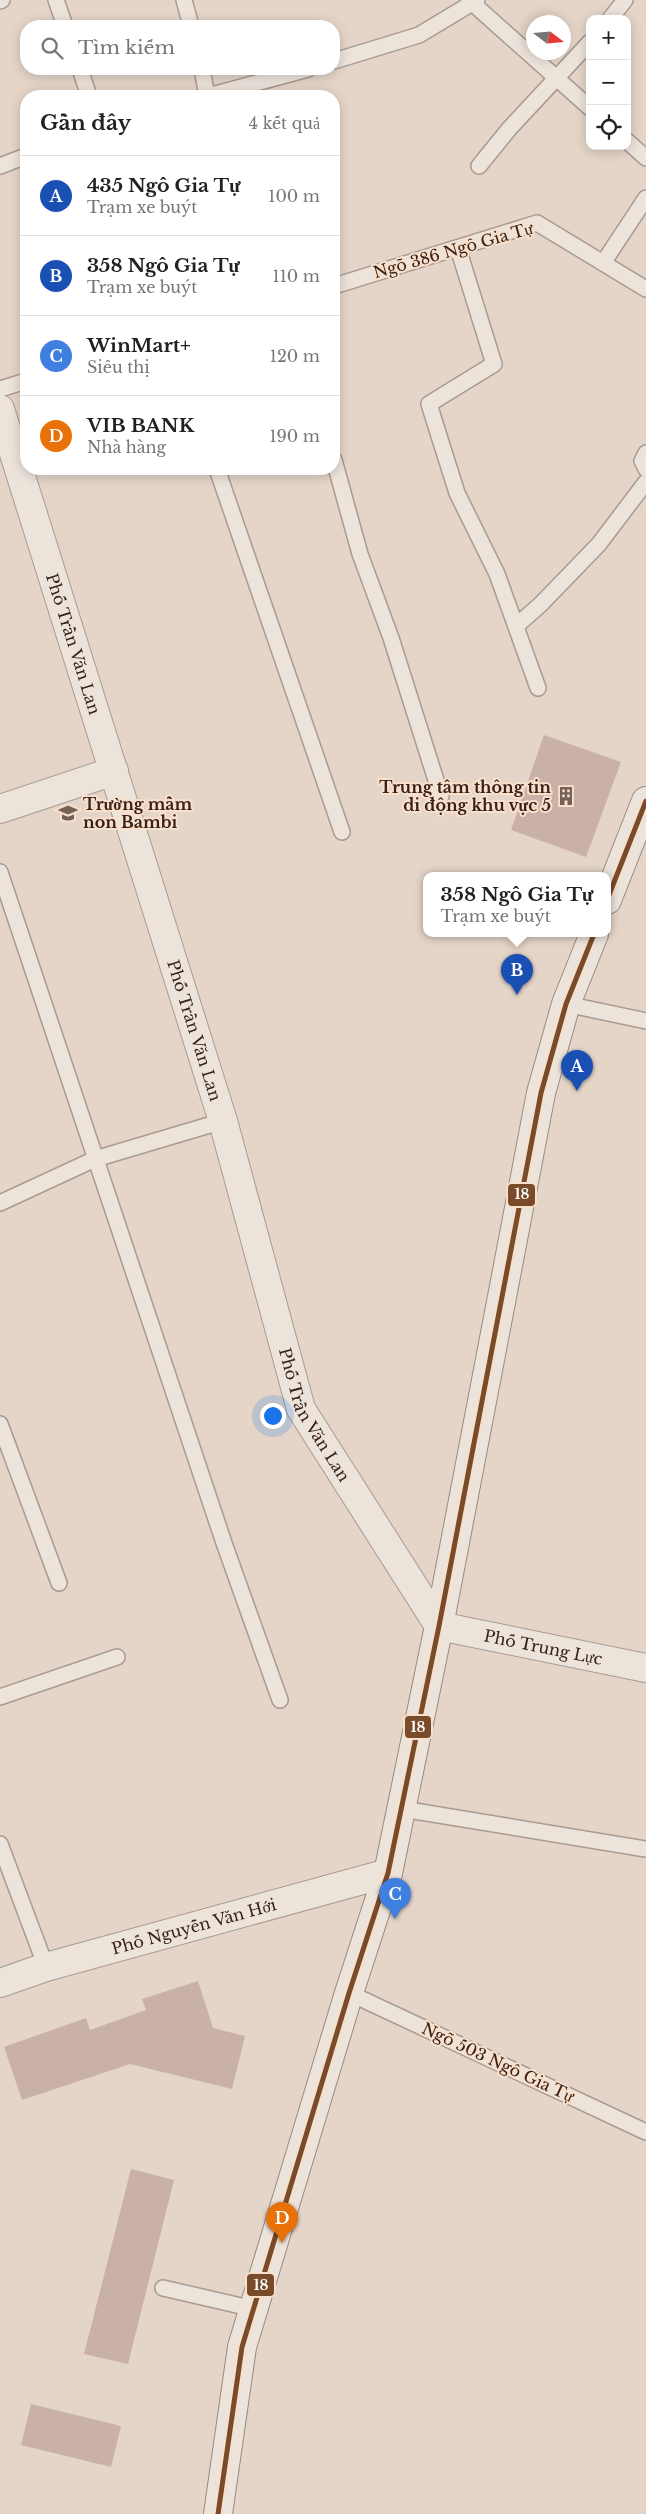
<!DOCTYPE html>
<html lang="vi">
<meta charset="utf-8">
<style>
body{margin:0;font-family:"Libre Baskerville",serif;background:#f2f2f2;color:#222}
.controls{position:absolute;right:15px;top:15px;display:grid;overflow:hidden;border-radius:10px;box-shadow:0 2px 12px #0003}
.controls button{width:45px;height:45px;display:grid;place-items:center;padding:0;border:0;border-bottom:1px solid #e0e0e0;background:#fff;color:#222;font:25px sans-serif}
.compass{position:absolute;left:526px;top:15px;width:45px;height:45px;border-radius:50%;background:#fff;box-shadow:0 2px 12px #0003;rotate:106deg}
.you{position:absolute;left:272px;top:1415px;width:18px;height:18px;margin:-12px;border:4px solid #fff;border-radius:50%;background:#1a73e8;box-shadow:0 0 0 8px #1a73e833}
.badge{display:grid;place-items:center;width:32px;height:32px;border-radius:50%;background:#756057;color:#fff;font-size:16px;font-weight:700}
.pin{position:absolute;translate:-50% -41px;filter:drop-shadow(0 1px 2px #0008)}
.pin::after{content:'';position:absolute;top:26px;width:18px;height:15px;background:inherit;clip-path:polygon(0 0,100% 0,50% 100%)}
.popup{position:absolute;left:423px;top:872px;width:188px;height:65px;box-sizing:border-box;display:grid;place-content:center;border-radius:10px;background:#fff;filter:drop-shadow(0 1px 4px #0005);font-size:16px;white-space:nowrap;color:#767676}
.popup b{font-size:19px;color:#222}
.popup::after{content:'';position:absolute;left:50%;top:100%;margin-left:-10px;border:10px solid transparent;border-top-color:#fff}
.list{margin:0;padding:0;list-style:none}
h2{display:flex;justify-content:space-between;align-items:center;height:65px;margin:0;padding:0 20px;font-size:21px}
h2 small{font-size:16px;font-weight:400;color:#767676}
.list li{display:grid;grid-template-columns:32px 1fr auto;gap:15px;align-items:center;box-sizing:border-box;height:80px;padding:0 20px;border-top:1px solid #e0e0e0}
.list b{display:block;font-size:19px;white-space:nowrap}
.list p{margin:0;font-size:16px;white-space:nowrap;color:#767676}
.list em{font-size:16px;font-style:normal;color:#767676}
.icon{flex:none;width:28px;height:28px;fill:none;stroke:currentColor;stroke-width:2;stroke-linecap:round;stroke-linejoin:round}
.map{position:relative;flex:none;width:646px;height:2514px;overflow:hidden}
.search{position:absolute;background:#fff;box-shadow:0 2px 12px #0003;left:20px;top:20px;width:320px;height:55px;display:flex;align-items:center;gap:12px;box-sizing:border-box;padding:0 18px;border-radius:20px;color:#767676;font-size:19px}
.panel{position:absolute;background:#fff;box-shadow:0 2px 12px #0003;left:20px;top:90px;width:320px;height:385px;border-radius:20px}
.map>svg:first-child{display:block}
</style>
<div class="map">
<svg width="646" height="2514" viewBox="0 0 646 2514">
<rect width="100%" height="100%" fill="#e5d5c8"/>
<!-- building -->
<path fill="#c9b1a8" d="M544,735L621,762L586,857L511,830Z
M198,1981L213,2028L245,2036L232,2089L130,2064L22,2100L4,2047L86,2018L90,2030L146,2010L142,1999Z
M131,2169L174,2180L128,2364L84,2354Z
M31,2404L121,2426L111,2467L21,2445Z"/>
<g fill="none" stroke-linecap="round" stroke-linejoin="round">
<!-- service casing -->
<g stroke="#a99a92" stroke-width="18">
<path id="service" d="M56,0L65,26
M184,0L191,26
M469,0L590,108
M0,1L2,0
M610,19L625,0
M334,61L419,35L477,0
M80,69L89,96
M202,69L207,96
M208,96L308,69
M627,141L646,158
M0,166L26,156
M479,166L509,129L590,42
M458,248L494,364L429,404L457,493L497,574L538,688
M603,263L646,198
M334,286L537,223L646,289
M0,389L26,381
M646,453L642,461L646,469
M334,460L360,554L391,638L441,796
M217,469L342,832
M516,626L540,605L599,544L646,482
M0,872L224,1543L280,1700
M566,1004L646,1021
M0,1203L95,1159L223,1121
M0,1424L59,1583
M0,1697L117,1657
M402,1809L646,1849
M0,1844L46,1967
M349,1993L646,2132
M163,2288L254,2309"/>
</g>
<!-- minor casing -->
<g stroke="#a99a92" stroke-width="30">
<path id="minor" d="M0,809L114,771"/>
</g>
<!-- tertiary casing -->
<g stroke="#a99a92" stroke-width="30">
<g id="tertiary">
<path id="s1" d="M0,409L223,1121L301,1409L439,1626L646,1668"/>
<path id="s2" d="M0,1983L46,1967L388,1873"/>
</g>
</g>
<!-- secondary casing -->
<g stroke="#998a82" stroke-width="30">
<path id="secondary" d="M607,900L646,801
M218,2514L242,2347L349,1993L388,1873L439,1626L541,1093L566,1004L594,934"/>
</g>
<!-- service -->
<use href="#service" stroke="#ece3db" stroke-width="15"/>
<!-- minor -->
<use href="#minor" stroke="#ece3db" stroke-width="28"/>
<!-- tertiary -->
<use href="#tertiary" stroke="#ece3db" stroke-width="28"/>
<!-- secondary -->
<use href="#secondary" stroke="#ece3db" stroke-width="28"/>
<!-- bus-1 casing -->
<g stroke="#f8e0cb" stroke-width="9">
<path id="bus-1" d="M607,900L646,801
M218,2514L242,2347L349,1993L388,1873L439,1626L541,1093L566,1004L594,934"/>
</g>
<!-- bus-1 -->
<use href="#bus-1" stroke="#7a4b2a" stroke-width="5"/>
</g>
<!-- icons -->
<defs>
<g id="building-bare" transform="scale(1.5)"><path d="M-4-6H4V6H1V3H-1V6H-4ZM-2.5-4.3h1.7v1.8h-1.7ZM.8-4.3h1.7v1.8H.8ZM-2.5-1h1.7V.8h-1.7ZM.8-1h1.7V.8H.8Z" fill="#756057" stroke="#f8e0cb" stroke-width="2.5" paint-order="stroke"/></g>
<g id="school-bare" transform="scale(1.5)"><path d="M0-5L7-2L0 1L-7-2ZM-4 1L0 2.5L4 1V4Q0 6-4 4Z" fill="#756057" stroke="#f8e0cb" stroke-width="2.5" paint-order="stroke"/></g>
</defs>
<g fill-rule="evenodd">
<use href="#building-bare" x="566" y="796"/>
<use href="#school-bare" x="68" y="813"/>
</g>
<g text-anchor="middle" stroke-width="4" stroke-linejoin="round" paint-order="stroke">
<!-- street labels -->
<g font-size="16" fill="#38211a" stroke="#f8e0cb">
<text transform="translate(453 250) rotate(-16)" y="6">Ngõ 386 Ngô Gia Tự</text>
<text dy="6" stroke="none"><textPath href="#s1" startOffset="246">Phố Trần Văn Lan</textPath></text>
<text dy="6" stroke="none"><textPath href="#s1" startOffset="651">Phố Trần Văn Lan</textPath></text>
<text dy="6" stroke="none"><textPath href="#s1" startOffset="1055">Phố Trần Văn Lan</textPath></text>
<text dy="6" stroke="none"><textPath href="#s1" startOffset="1408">Phố Trung Lực</textPath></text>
<text dy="6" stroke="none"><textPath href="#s2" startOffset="202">Phố Nguyễn Văn Hới</textPath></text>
<text transform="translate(498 2062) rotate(25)" y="6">Ngõ 503 Ngô Gia Tự</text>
</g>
<!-- poi labels -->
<g font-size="16" font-weight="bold" fill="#38211a" stroke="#f8e0cb" text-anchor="end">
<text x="551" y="793">Trung tâm thông tin<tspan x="551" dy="18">di động khu vực 5</tspan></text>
<text x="83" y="810" text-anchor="start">Trường mầm<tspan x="83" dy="18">non Bambi</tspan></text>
</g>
</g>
<g stroke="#f8e0cb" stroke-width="2">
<rect x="507" y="1183" width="29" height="24" rx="5" fill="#7a4b2a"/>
<rect x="404" y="1715" width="28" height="24" rx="5" fill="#7a4b2a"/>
<rect x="246" y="2273" width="29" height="24" rx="5" fill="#7a4b2a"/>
</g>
<g font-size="14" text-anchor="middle" font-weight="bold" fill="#fff">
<text x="522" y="1199">18</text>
<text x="418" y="1732">18</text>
<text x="261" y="2290">18</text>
</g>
</svg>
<div class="controls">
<button>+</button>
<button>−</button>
<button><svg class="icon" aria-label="locate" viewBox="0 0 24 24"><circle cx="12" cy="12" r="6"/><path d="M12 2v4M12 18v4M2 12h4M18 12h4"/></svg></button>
</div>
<svg class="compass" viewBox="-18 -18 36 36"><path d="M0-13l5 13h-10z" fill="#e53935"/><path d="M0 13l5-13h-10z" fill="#767676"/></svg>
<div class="you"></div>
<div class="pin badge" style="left:577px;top:1091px;background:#1a4fb4">A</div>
<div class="pin badge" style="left:517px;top:995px;background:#1a4fb4">B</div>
<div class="popup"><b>358 Ngô Gia Tự</b>Trạm xe buýt</div>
<div class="pin badge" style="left:395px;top:1919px;background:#3f7fe0">C</div>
<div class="pin badge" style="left:282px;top:2243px;background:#e8710a">D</div>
<div class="search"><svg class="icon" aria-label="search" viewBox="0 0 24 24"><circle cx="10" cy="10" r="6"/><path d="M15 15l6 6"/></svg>Tìm kiếm</div>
<section class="panel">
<h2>Gần đây<small>4 kết quả</small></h2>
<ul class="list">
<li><span class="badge" style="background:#1a4fb4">A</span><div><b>435 Ngô Gia Tự</b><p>Trạm xe buýt</p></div><em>100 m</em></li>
<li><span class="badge" style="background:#1a4fb4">B</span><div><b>358 Ngô Gia Tự</b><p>Trạm xe buýt</p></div><em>110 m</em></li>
<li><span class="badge" style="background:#3f7fe0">C</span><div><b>WinMart+</b><p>Siêu thị</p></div><em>120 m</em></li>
<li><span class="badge" style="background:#e8710a">D</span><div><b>VIB BANK</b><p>Nhà hàng</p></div><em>190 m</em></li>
</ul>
</section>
</div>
